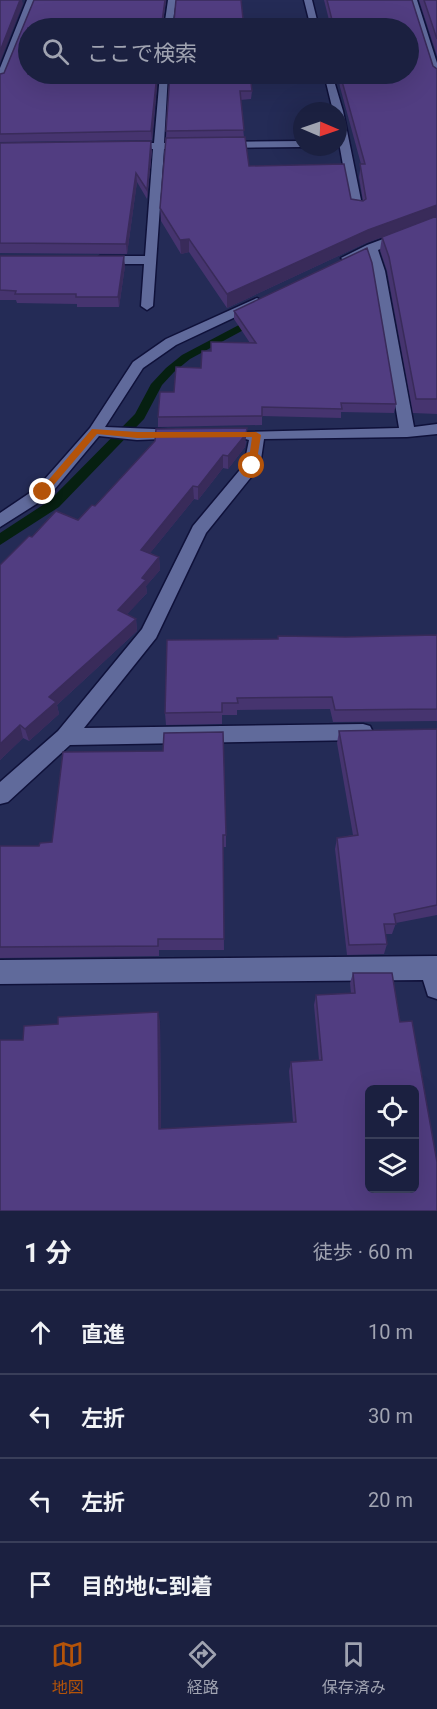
<!DOCTYPE html>
<html lang="ja">
<meta charset="utf-8">
<style>
body{margin:0;font-family:Roboto,"Noto Sans JP",sans-serif;background:#282d4b;color:#f1f3f6}
.controls{position:absolute;right:18px;bottom:18px;display:grid;overflow:hidden;border-radius:9px;box-shadow:0 6px 24px #0002}
.controls button{width:54px;height:54px;display:grid;place-items:center;padding:0;border:0;border-bottom:2px solid #393e59;background:#1b2040;color:#f1f3f6;font:30px sans-serif}
.compass{position:absolute;left:293px;top:102px;width:54px;height:54px;border-radius:50%;background:#1b2040;box-shadow:0 6px 24px #0002;rotate:92deg}
.stop{position:absolute;width:18px;height:18px;margin:-14px;border:4px solid #b45309;border-radius:50%;background:#fff}
.stop.end{background:#b45309;border-color:#fff;box-shadow:0 2px 6px #0008}
.list{margin:0;padding:0;list-style:none}
h2{display:flex;justify-content:space-between;align-items:center;height:78px;margin:0;padding:0 24px;font-size:26px}
h2 small{font-size:20px;font-weight:400;color:#a0a3b1}
.list li{display:grid;grid-template-columns:39px 1fr auto;gap:18px;align-items:center;box-sizing:border-box;height:84px;padding:0 24px;border-top:2px solid #393e59}
.list b{display:block;font-size:22px;white-space:nowrap}
.list em{font-size:20px;font-style:normal;color:#a0a3b1}
.icon{flex:none;width:33px;height:33px;fill:none;stroke:currentColor;stroke-width:2;stroke-linecap:round;stroke-linejoin:round}
.map{position:relative;flex:none;width:437px;height:1211px;overflow:hidden}
.search{position:absolute;background:#1b2040;box-shadow:0 6px 24px #0002;left:18px;right:18px;top:18px;height:66px;display:flex;align-items:center;gap:15px;box-sizing:border-box;padding:0 21px;border-radius:33px;color:#a0a3b1;font-size:22px}
.sheet{height:414px;background:#1b2040}
nav{display:flex;justify-content:space-around;align-items:center;box-sizing:border-box;height:84px;border-top:2px solid #393e59;background:#1b2040;font-size:16px;color:#a0a3b1}
nav a{display:grid;justify-items:center;gap:3px}
nav .on{color:#b45309}
.map>svg:first-child{display:block}
</style>
<div class="map">
<svg width="437" height="1211" viewBox="0 0 437 1211">
<rect width="100%" height="100%" fill="#242b56"/>
<g fill="none" stroke-linecap="round" stroke-linejoin="round">
<!-- stream -->
<path fill="#062011" fill-rule="evenodd" d="M256,316L260,317V321L190,359L174,372L162,385L144,419L59,507L0,545V533L49,501L135,414L151,384L166,368L182,355Z"/>
<!-- minor casing -->
<g stroke="#0f113a" stroke-width="3">
<path id="minor" d="M27,0H35L4,79L0,82V68Z
M168,0H176L172,28H164Z
M304,0H312L319,28H311Z
M409,0H417L437,63V80L433,77Z
M160,74H168L164,143H189L194,146L189,149H164L153,306L147,310L141,306L144,264H100L94,260L100,256H145L153,149H127L122,146L127,143H154Z
M324,74H332L343,111L363,210L361,212H353L351,210L338,137V111H333Z
M302,141V147L223,148L218,145L223,142Z
M437,219V226L378,250L385,271L414,427L437,424V434L407,437L264,439L260,466L206,533L156,638L84,728L363,724L370,726L373,732L370,738L363,740L70,745L8,802L0,804V782L58,731L142,629L193,526L244,465L249,440L242,438L239,435L242,432L399,428L373,271L367,254L347,262L341,258L367,245Z
M257,298L263,302L261,305L176,345L143,368L105,427L180,430L188,435L185,438L137,440L99,436L49,496L0,527V513L37,488L90,428L133,362L166,339Z
M437,956V999L428,996L423,980L0,984V960Z"/>
</g>
<!-- minor -->
<use href="#minor" fill="#606a9b" fill-rule="evenodd"/>
</g>
<!-- wall -->
<path fill="#46346f" d="M34,0H166L163,22L174,21L241,0L28,74H158L152,140L0,142V74L4,73Z
M324,0H412L433,66L437,69V414L413,413L387,271L380,250L382,237L366,243L227,308L189,252L181,254L161,221L160,208L166,138L170,74L252,91L251,99L240,100L244,137L249,166L351,199L363,201L359,177L361,164L340,87L338,74H408V28H331Z
M419,0H437V56Z
M0,143L152,150L147,199L137,182L127,254L0,253Z
M0,256L125,266L119,307H77V304L17,303L16,300H0Z
M234,311L396,404L394,413L341,412V418L262,416V425L158,427V417L174,392L201,368L211,351L250,343L234,319Z
M246,441L245,447L228,469L223,468L198,500L194,499L150,553L159,557L160,570L146,586L147,593L127,614L136,619L137,631L57,705L59,714L29,741L23,738L0,760V565L32,537L78,520L95,506Z
M437,635V721L333,722L330,709L237,710V715H222V724L166,725L165,713L278,639Z
M437,729V915L396,923L392,934H385L387,944L384,954L347,955L335,849L337,838L353,835L337,743L339,731Z
M226,835V847H223L224,950H159V956L0,958V846H39Z
M353,973L400,1022L437,1162L0,1211L23,1040L160,1021L161,1129L293,1122L289,1071L291,1062L319,1060L314,1005L316,995L351,994L350,983Z"/>
<!-- shaded-wall -->
<path fill="#392b5a" d="M20,0H22L23,4L0,62V51Z
M165,0H166L162,28V22Z
M157,74H158L152,140L151,131Z
M151,141L152,150L147,199V190Z
M136,173L137,182L127,254L126,244Z
M437,205V218L366,243L227,308V294L368,230Z
M189,239V252L181,254L180,240Z
M124,256L125,266L119,307L118,297Z
M247,428L245,447L228,469V456Z
M223,455V468L198,500V487Z
M193,486L194,499L142,563L141,550Z
M159,557L160,570L146,586L147,593L120,622L118,610Z
M136,619L137,631L57,705L59,714L29,741L25,729L49,697Z
M20,725L23,738L0,760V744Z
M158,1012L160,1021L161,1137L159,1129Z"/>
<!-- building -->
<path fill="#513d81" stroke="#392b5a" stroke-width="1.5" fill-rule="evenodd" d="M0,0H20L0,51Z
M34,0H165L162,22L174,21L176,0H241L244,28H28V74H157L151,131L0,134V74L4,73Z
M327,0H412L433,66L437,69V205L368,230L227,294L189,239L180,240L160,208L166,138L245,137L249,166L344,164L351,199L363,201L366,199L360,164H365L340,74H408V28H334Z
M424,0H437V39Z
M170,74H250L252,91H240L244,130L166,131Z
M151,141L147,190L136,173L126,244L0,243V143Z
M437,216V399H416L389,257L382,237Z
M367,248L372,263L396,404L341,403L342,409L262,407V416L158,417L160,392H174L176,367L201,368L202,351H211V342L256,343L234,311Z
M0,256H124L118,297H76V294H15L16,291L0,290Z
M247,428L246,434L228,456L223,455L198,487L193,486L141,550L159,557L142,578L146,580L118,610L136,619L49,697L56,702L25,729L20,725L0,744V565L29,536L32,537L56,511L78,520L92,505L95,506L155,441L156,429Z
M437,635V709L335,710L332,697L237,698L238,703H222V712L165,713L167,640L278,639V636L346,637Z
M437,729V905L394,914L396,924H384L387,944L349,945L337,838L358,835L339,731Z
M223,732L226,835H223L224,939H158V946L0,947V846H39L40,843L52,842L63,752L163,751L164,733Z
M353,973H392L400,1022L412,1021L437,1162V1211H0V1040H23L24,1026L58,1024V1017L158,1012L159,1129L296,1122L291,1062L322,1060L316,995L355,993ZM369,1089H414V1188H369Z"/>
<!-- route -->
<path fill="#b45309" d="M92,429L137,432H256L261,435L256,466L252,469L248,466L252,437L137,438L97,434L46,494H40V490Z"/>
</svg>
<div class="controls">
<button><svg class="icon" aria-label="locate" viewBox="0 0 24 24"><circle cx="12" cy="12" r="6"/><path d="M12 2v4M12 18v4M2 12h4M18 12h4"/></svg></button>
<button><svg class="icon" aria-label="layers" viewBox="0 0 24 24"><path d="M12 4l9 5-9 5-9-5zM3 14l9 5 9-5"/></svg></button>
</div>
<svg class="compass" viewBox="-18 -18 36 36"><path d="M0-13l5 13h-10z" fill="#e53935"/><path d="M0 13l5-13h-10z" fill="#a0a3b1"/></svg>
<div class="stop" style="left:252px;top:466px"></div>
<div class="stop end" style="left:43px;top:492px"></div>
<div class="search"><svg class="icon" aria-label="search" viewBox="0 0 24 24"><circle cx="10" cy="10" r="6"/><path d="M15 15l6 6"/></svg>ここで検索</div>
</div>
<section class="sheet">
<h2>1 分<small>徒歩 · 60 m</small></h2>
<ul class="list">
<li><svg class="icon" aria-label="ahead" viewBox="0 0 24 24"><path d="M12 20V5M6 11l6-6 6 6"/></svg><div><b>直進</b></div><em>10 m</em></li>
<li><svg class="icon" aria-label="left" viewBox="0 0 24 24"><path d="M17 20v-9H6M10 6l-5 5 5 5"/></svg><div><b>左折</b></div><em>30 m</em></li>
<li><svg class="icon" aria-label="left" viewBox="0 0 24 24"><path d="M17 20v-9H6M10 6l-5 5 5 5"/></svg><div><b>左折</b></div><em>20 m</em></li>
<li><svg class="icon" aria-label="arrive" viewBox="0 0 24 24"><path d="M6 21V4h12l-3 4 3 4H6"/></svg><div><b>目的地に到着</b></div></li>
</ul>
</section>
<nav>
<a class="on"><svg class="icon" aria-label="map" viewBox="0 0 24 24"><path d="M3 6l6-2 6 2 6-2v14l-6 2-6-2-6 2zM9 4v14M15 6v14"/></svg>地図</a>
<a><svg class="icon" aria-label="directions" viewBox="0 0 24 24"><path d="M12 3l9 9-9 9-9-9zM9 14v-3h6M13 9l2 2-2 2"/></svg>経路</a>
<a><svg class="icon" aria-label="saved" viewBox="0 0 24 24"><path d="M7 4h10v16l-5-4-5 4z"/></svg>保存済み</a>
</nav>
